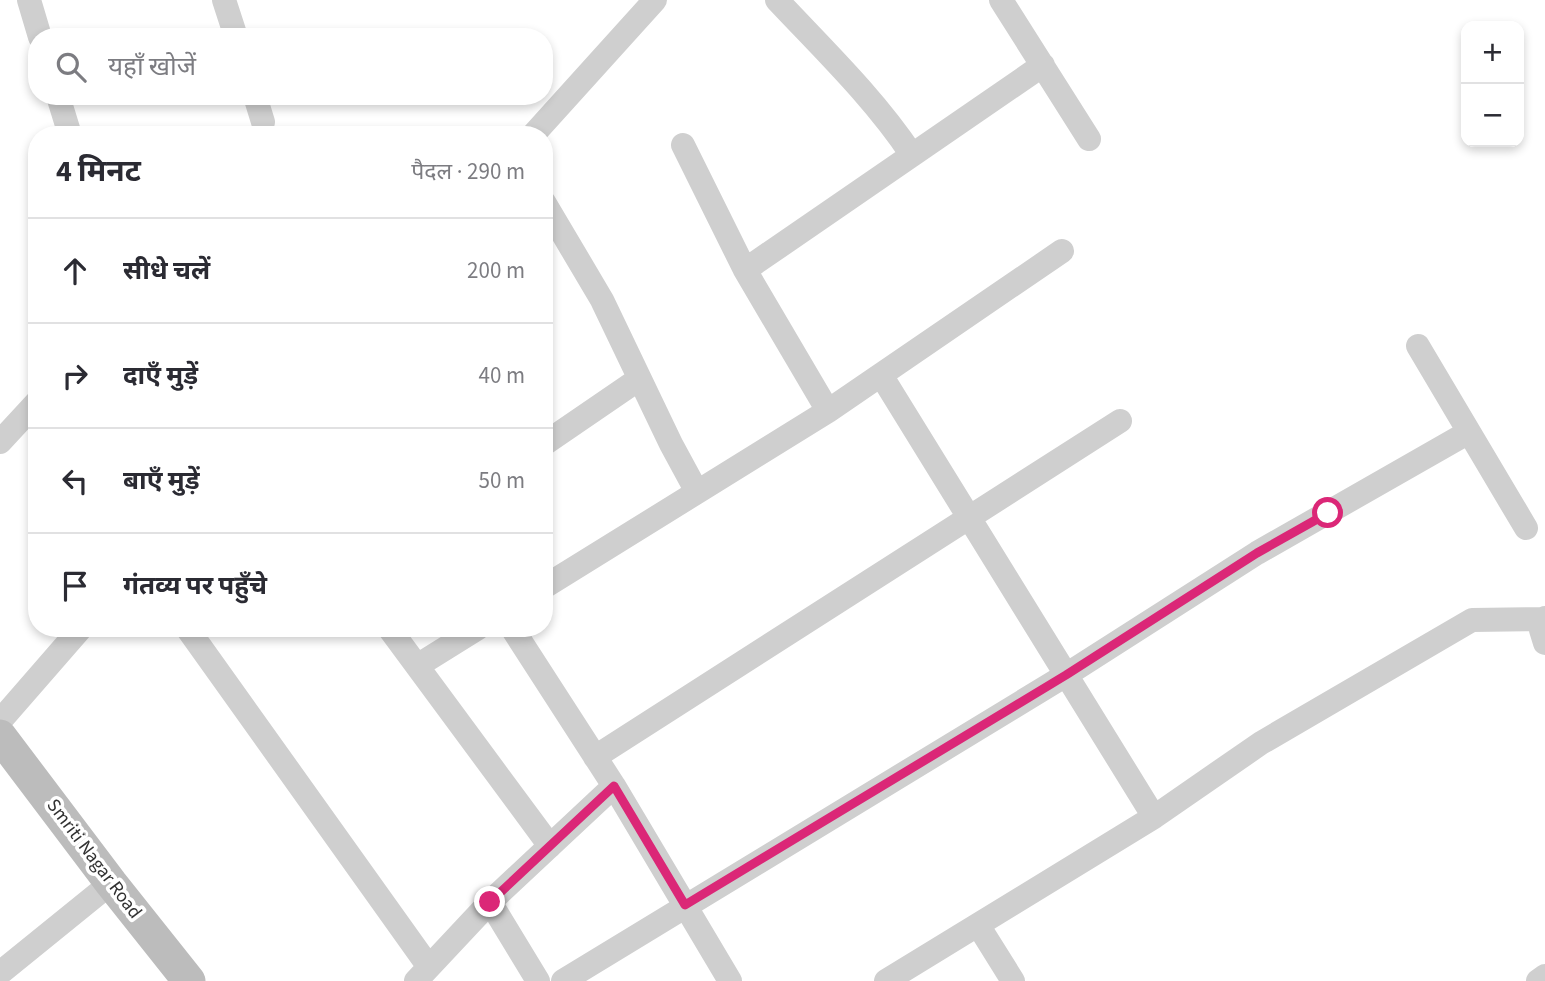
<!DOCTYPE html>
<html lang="hi">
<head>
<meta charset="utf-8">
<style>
  :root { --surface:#fff; --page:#f2f2f3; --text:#2b2b33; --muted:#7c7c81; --line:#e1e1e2 }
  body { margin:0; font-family:"Source Sans 3","Noto Sans Devanagari",sans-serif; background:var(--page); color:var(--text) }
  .controls { position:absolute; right:21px; top:21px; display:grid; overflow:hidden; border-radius:14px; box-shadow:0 4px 10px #0003 }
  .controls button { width:63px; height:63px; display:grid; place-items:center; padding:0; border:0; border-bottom:2px solid var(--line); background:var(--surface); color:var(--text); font:35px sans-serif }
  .stop { position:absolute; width:21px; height:21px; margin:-16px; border:5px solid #db2777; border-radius:50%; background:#fff }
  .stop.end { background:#db2777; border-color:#fff; box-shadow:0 2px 7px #0008 }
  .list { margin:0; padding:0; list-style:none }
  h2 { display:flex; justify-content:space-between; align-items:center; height:91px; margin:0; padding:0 28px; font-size:30px }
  h2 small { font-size:23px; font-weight:400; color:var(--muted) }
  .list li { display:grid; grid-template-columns:46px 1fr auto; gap:21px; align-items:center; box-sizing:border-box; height:105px; padding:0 28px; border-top:2px solid var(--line) }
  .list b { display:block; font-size:26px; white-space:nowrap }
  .list em { font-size:23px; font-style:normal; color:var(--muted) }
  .icon { flex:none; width:38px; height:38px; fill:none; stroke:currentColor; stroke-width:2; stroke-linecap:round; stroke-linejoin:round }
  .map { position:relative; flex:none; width:1545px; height:981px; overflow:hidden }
  .search { position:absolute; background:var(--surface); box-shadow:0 4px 10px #0003; left:28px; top:28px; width:525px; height:77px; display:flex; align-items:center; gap:18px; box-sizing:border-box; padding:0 24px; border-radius:28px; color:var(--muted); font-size:26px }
  .panel { position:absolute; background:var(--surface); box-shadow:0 4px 10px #0003; left:28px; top:126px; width:525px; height:511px; border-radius:28px }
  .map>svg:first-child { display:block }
</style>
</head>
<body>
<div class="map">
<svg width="1545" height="981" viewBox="0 0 1545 981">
  <rect width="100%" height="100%" fill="#fff"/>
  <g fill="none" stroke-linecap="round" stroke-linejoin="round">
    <path stroke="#cfcfcf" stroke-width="24" d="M29 0 40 37
      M224 0 236 37
      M777 0C824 50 874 98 912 155
      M1001 0 1089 139
      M58 96 70 135
      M255 96 263 122
      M533 135 655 0
      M683 145 745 270 828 411
      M544 202 602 300 671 444 697 492
      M745 270 1043 65
      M1418 346 1526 528
      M881 375 1154 817
      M0 442 37 402
      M544 444 639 379
      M544 587 828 411 1062 251
      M1545 618 1541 630 1545 643
      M187 628 429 967
      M389 628 550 846
      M512 628 614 786 730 981
      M417 666 478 628
      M0 721 81 628
      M595 757 1120 421
      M490 902 538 981
      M978 925 1013 981
      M0 973 111 883
      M416 981 490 902 614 786
      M563 981 1066 675 1257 553 1469 432
      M886 981 1154 817 1261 743 1472 620 1543 619
      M1538 981 1545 976"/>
    <path stroke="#bcbcbc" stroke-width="33" d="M0 736 111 883 189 981"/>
  </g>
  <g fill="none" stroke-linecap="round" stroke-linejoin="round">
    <path stroke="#db2777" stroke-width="9" d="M490 902 614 786 685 905 1066 675 1257 553 1328 513"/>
  </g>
  <g text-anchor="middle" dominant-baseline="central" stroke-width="7" stroke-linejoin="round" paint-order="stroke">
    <g font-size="19" fill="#323232" stroke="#fff">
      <text transform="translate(94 859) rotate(53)">Smriti Nagar Road</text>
    </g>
  </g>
</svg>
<div class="controls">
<button>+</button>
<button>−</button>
</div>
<div class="stop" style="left:1328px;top:513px"></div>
<div class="stop end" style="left:490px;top:902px"></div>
<div class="search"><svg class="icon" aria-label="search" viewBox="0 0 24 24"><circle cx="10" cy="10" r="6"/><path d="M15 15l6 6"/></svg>यहाँ खोजें</div>
<section class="panel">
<h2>4 मिनट<small>पैदल · 290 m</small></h2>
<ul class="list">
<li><svg class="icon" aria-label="ahead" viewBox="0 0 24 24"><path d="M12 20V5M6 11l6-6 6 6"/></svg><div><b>सीधे चलें</b></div><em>200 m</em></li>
<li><svg class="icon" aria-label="right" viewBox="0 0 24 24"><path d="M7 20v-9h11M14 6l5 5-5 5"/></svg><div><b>दाएँ मुड़ें</b></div><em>40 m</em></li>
<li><svg class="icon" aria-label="left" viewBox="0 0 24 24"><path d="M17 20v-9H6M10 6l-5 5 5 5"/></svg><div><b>बाएँ मुड़ें</b></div><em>50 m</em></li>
<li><svg class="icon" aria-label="arrive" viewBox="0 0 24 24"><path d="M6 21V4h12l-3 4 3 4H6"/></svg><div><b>गंतव्य पर पहुँचे</b></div></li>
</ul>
</section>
</div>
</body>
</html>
